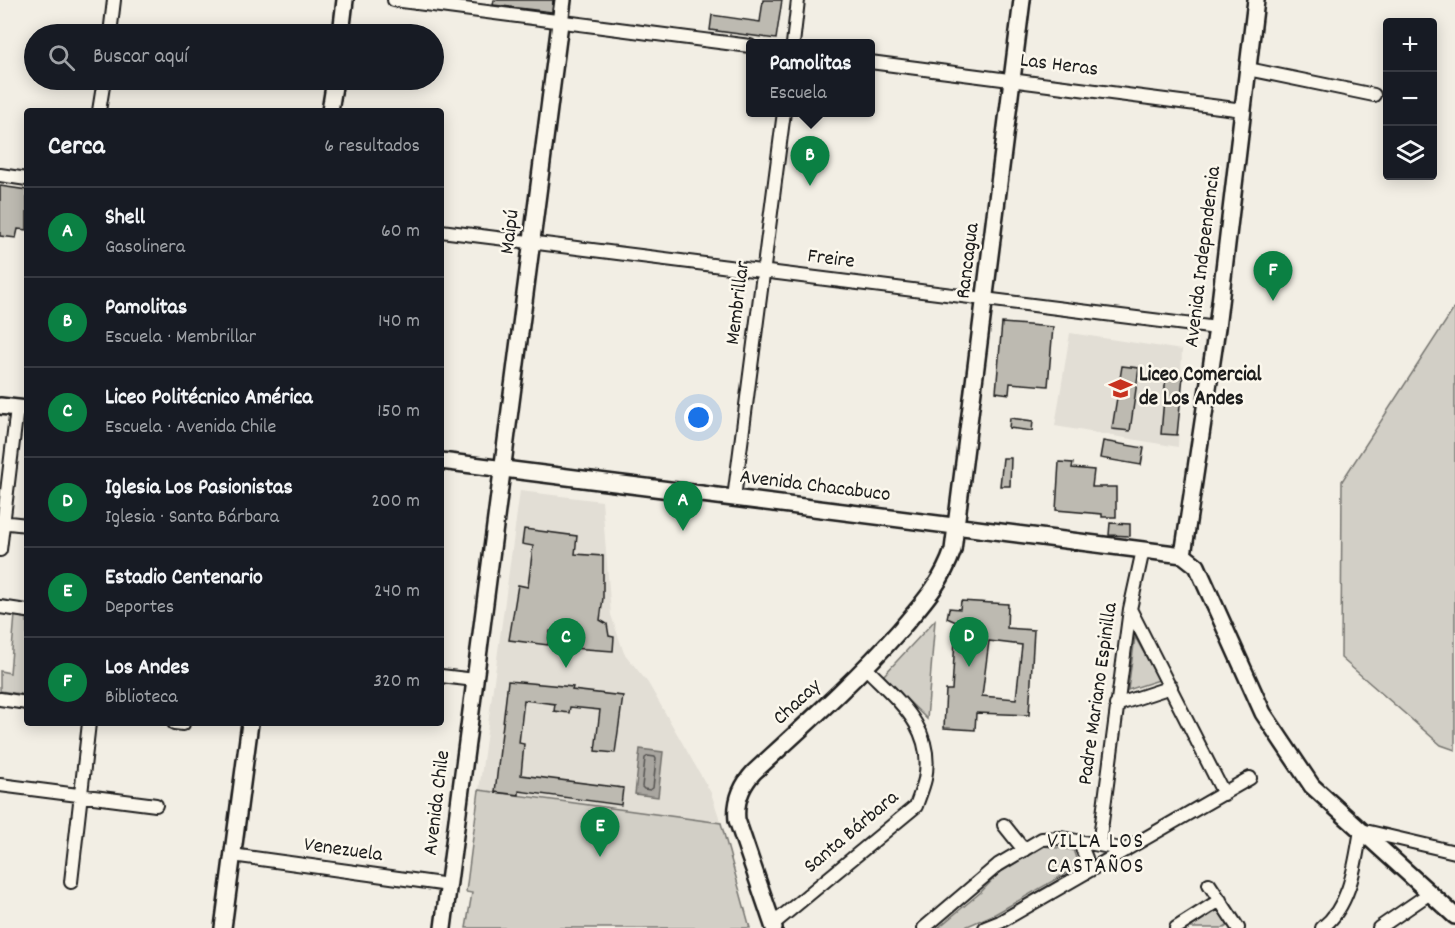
<!DOCTYPE html>
<html lang="es">
<head>
<meta charset="utf-8">
<style>
  :root { --surface:#171b24; --page:#242831; --text:#f1f3f6; --muted:#9ea1a6; --line:#363941; --accent:#0b8043 }
  body { margin:0; font-family:Dekko,sans-serif; background:var(--page); color:var(--text) }
  .controls { position:absolute; right:18px; top:18px; display:grid; overflow:hidden; border-radius:6px; box-shadow:0 3px 15px #0003 }
  .controls button { width:54px; height:54px; display:grid; place-items:center; padding:0; border:0; border-bottom:2px solid var(--line); background:var(--surface); color:var(--text); font:30px sans-serif }
  .you { position:absolute; left:699px; top:418px; width:21px; height:21px; margin:-15px; border:4px solid #fff; border-radius:50%; background:#1a73e8; box-shadow:0 0 0 9px #1a73e833 }
  .badge { display:grid; place-items:center; width:39px; height:39px; border-radius:50%; background:var(--accent); color:#fff; font-size:20px; font-weight:700 }
  .pin { position:absolute; translate:-50% -50px; filter:drop-shadow(0 2px 3px #0008) }
  .pin::after { content:''; position:absolute; top:32px; width:21px; height:18px; background:inherit; clip-path:polygon(0 0,100% 0,50% 100%) }
  .popup { position:absolute; left:746px; top:39px; width:129px; height:78px; box-sizing:border-box; display:grid; place-content:center; border-radius:6px; background:var(--surface); filter:drop-shadow(0 2px 4px #0005); font-size:20px; white-space:nowrap; color:var(--muted) }
  .popup b { font-size:22px; color:var(--text) }
  .popup::after { content:''; position:absolute; left:50%; top:100%; margin-left:-12px; border:12px solid transparent; border-top-color:var(--surface) }
  .list { margin:0; padding:0; list-style:none }
  h2 { display:flex; justify-content:space-between; align-items:center; height:78px; margin:0; padding:0 24px; font-size:26px }
  h2 small { font-size:20px; font-weight:400; color:var(--muted) }
  .list li { display:grid; grid-template-columns:39px 1fr auto; gap:18px; align-items:center; box-sizing:border-box; height:90px; padding:0 24px; border-top:2px solid var(--line) }
  .list b { display:block; font-size:22px; white-space:nowrap }
  .list p { margin:0; font-size:20px; white-space:nowrap; color:var(--muted) }
  .list em { font-size:20px; font-style:normal; color:var(--muted) }
  .icon { flex:none; width:33px; height:33px; fill:none; stroke:currentColor; stroke-width:2; stroke-linecap:round; stroke-linejoin:round }
  .map { position:relative; flex:none; width:1455px; height:928px; overflow:hidden }
  .search { position:absolute; background:var(--surface); box-shadow:0 3px 15px #0003; left:24px; top:24px; width:420px; height:66px; display:flex; align-items:center; gap:15px; box-sizing:border-box; padding:0 21px; border-radius:33px; color:var(--muted); font-size:22px }
  .panel { position:absolute; background:var(--surface); box-shadow:0 3px 15px #0003; left:24px; top:108px; width:420px; height:618px; border-radius:6px }
  .map>svg:first-child { display:block }
</style>
</head>
<body>
<div class="map">
<svg width="1455" height="928" viewBox="0 0 1455 928">
  <rect width="100%" height="100%" fill="#f2eee4"/>
  <filter id="ink" filterUnits="userSpaceOnUse"><feTurbulence type="fractalNoise" baseFrequency=".0167" numOctaves="2"/><feDisplacementMap in="SourceGraphic" scale="12" xChannelSelector="R" yChannelSelector="G"/><feConvolveMatrix kernelMatrix="1 2 1 2 8 2 1 2 1" color-interpolation-filters="sRGB"/></filter>
  <g filter="url(#ink)">
    <path fill="#e2ded5" d="M1070 333 1182 350 1178 447 1055 426Z
      M520 491 602 501 611 615 624 653 648 683 711 793 721 823 479 790Z"/>
    <path fill="#d2cfc6" stroke="#777671" stroke-width="1.5" d="M1455 307V750L1441 745 1341 658 1342 481Z
      M15 615 27 617V695L0 691V671L10 673Z
      M935 620 927 719 883 676Z
      M1135 637 1159 680 1128 690Z
      M479 790 721 823 750 928H466L472 893 466 892Z
      M1044 846 1073 850 1079 866 995 914 963 928H938L981 892 999 873Z
      M1215 906 1229 925 1224 928H1183Z"/>
    <path fill="#a9a6a0" stroke="#716f6b" stroke-width="1.5" d="M640 749 663 752 658 797 635 794Z"/>
    <g fill="none" stroke-linecap="round" stroke-linejoin="round">
      <path stroke="#545351" stroke-width="1.5" d="M648 756 655 757 656 759 653 788 650 790 644 789 642 787 645 758Z"/>
    </g>
    <path fill="#bdbab1" stroke="#1c1c1c" stroke-width="1.5" fill-rule="evenodd" d="M494 0H553L552 12 493 5Z
      M763 0H782L776 39 710 30 712 15 760 22Z
      M0 186 27 190V230L18 229 16 238 0 236Z
      M1002 323 1053 327 1048 386 1010 383 1009 394 996 392Z
      M1122 366 1139 368 1130 431 1112 429Z
      M1166 374 1183 376 1177 435 1161 434Z
      M1010 418 1033 421 1032 431 1009 428Z
      M1103 441 1144 448 1141 465 1100 458Z
      M1003 458H1011L1010 486H1000Z
      M1059 462 1073 463 1072 468 1094 470 1092 487H1116V517H1102V514L1056 510Z
      M1110 523 1130 524V536L1109 535Z
      M524 529 577 536 575 554 603 556V598L600 620 607 624 609 636 614 637 613 651 572 648 573 633 550 631 548 645 509 640 518 585 528 587 533 546 522 544Z
      M961 601 1008 604 1007 628 1034 630 1029 715 976 713 975 730 944 728 946 690H952L956 622 947 618 949 608 960 609ZM989 641 1022 645 1016 699 982 696Z
      M508 681 573 687 572 690 623 696 615 753 595 751 600 710 570 707 569 713 554 711 555 704 524 700 519 743 524 744 521 775 623 788 621 805 519 791V795L495 792Z"/>
    <g fill="none" stroke-linecap="round" stroke-linejoin="round">
      <defs>
        <path id="minor" d="M394 0 750 46
          M110 34 114 0
          M793 44 798 0
          M870 62 1243 110
          M1248 69 1374 95
          M99 111 104 80
          M0 175 27 179
          M441 231 1217 328
          M734 498 784 112
          M0 522 27 525
          M0 550 17 408
          M0 607 27 611
          M1130 609 1224 794
          M441 676 475 680
          M0 699 27 703
          M1116 705 1171 687
          M174 723 183 724
          M0 785 156 805
          M1004 825 1024 850
          M1079 841 1086 858 1085 873
          M1099 845 1130 609 1143 550
          M232 855 449 885
          M71 882 89 723
          M1209 884 1238 928
          M773 924 916 806C919 797 923 788 925 779 935 728 898 701 866 668
          M924 928 998 865 1042 839 1061 838 1126 850
          M985 928 1000 922 1250 778
          M1176 928 1220 900
          M1322 928C1351 905 1355 864 1361 830L1455 852
          M1379 928 1430 893"/>
        <path id="major" d="M341 34 345 0
          M330 111 335 80
          M0 406 27 409
          M441 461 1183 555
          M1183 555 1217 328 1256 0
          M1183 555 1197 566 1263 713 1312 786 1455 916
          M223 928 250 723
          M443 928 563 0
          M774 928 737 820C735 801 741 786 754 772 804 726 855 681 900 630 922 604 942 583 953 550L1022 0"/>
      </defs>
      <use href="#minor" stroke="#1c1c1c" stroke-width="16"/>
      <use href="#major" stroke="#1c1c1c" stroke-width="20"/>
      <use href="#minor" stroke="#fbf7ec" stroke-width="12"/>
      <use href="#major" stroke="#fbf7ec" stroke-width="15"/>
    </g>
  </g>
  <defs>
    <symbol id="school-bare" viewBox="-9 -9 18 18"><path d="M0-5L7-2L0 1L-7-2ZM-4 1L0 2.5L4 1V4Q0 6-4 4Z" fill="#c8321e" stroke="#fbf7ec" stroke-width="2.5" paint-order="stroke"/></symbol>
  </defs>
  <g fill-rule="evenodd">
    <use href="#school-bare" x="1104" y="372" width="33" height="33"/>
  </g>
  <g text-anchor="middle" dominant-baseline="central" stroke-width="5" stroke-linejoin="round" paint-order="stroke">
    <g font-size="21" fill="#1c1c1c" stroke="#fbf7ec">
      <text transform="translate(1059 66) rotate(7)">Las Heras</text>
      <text transform="translate(511 232) rotate(-83)">Maipú</text>
      <text transform="translate(1204 257) rotate(-83)">Avenida Independencia</text>
      <text transform="translate(831 260) rotate(7)">Freire</text>
      <text transform="translate(969 261) rotate(-83)">Rancagua</text>
      <text transform="translate(739 303) rotate(-83)">Membrillar</text>
      <text transform="translate(815 487) rotate(7)">Avenida Chacabuco</text>
      <text transform="translate(1099 694) rotate(-82)">Padre Mariano Espinilla</text>
      <text transform="translate(798 703) rotate(-43)">Chacay</text>
      <text transform="translate(438 803) rotate(-83)">Avenida Chile</text>
      <text transform="translate(852 833) rotate(-40)">Santa Bárbara</text>
      <text transform="translate(343 851) rotate(8)">Venezuela</text>
    </g>
    <g font-size="21" font-weight="bold" fill="#1c1c1c" stroke="#fbf7ec" text-anchor="start">
      <text x="1139" y="376">Liceo Comercial<tspan x="1139" dy="24">de Los Andes</tspan></text>
    </g>
    <g font-size="22" letter-spacing="1.5" fill="#1c1c1c" stroke="#fbf7ec">
      <text x="1096" y="842">VILLA LOS<tspan x="1096" dy="25">CASTAÑOS</tspan></text>
    </g>
  </g>
</svg>
<div class="controls">
<button>+</button>
<button>−</button>
<button><svg class="icon" aria-label="layers" viewBox="0 0 24 24"><path d="M12 4l9 5-9 5-9-5zM3 14l9 5 9-5"/></svg></button>
</div>
<div class="you"></div>
<div class="pin badge" style="left:683px;top:531px">A</div>
<div class="pin badge" style="left:810px;top:186px">B</div>
<div class="popup"><b>Pamolitas</b>Escuela</div>
<div class="pin badge" style="left:566px;top:668px">C</div>
<div class="pin badge" style="left:969px;top:667px">D</div>
<div class="pin badge" style="left:600px;top:857px">E</div>
<div class="pin badge" style="left:1273px;top:301px">F</div>
<div class="search"><svg class="icon" aria-label="search" viewBox="0 0 24 24"><circle cx="10" cy="10" r="6"/><path d="M15 15l6 6"/></svg>Buscar aquí</div>
<section class="panel">
<h2>Cerca<small>6 resultados</small></h2>
<ul class="list">
<li><span class="badge">A</span><div><b>Shell</b><p>Gasolinera</p></div><em>60 m</em></li>
<li><span class="badge">B</span><div><b>Pamolitas</b><p>Escuela · Membrillar</p></div><em>140 m</em></li>
<li><span class="badge">C</span><div><b>Liceo Politécnico América</b><p>Escuela · Avenida Chile</p></div><em>150 m</em></li>
<li><span class="badge">D</span><div><b>Iglesia Los Pasionistas</b><p>Iglesia · Santa Bárbara</p></div><em>200 m</em></li>
<li><span class="badge">E</span><div><b>Estadio Centenario</b><p>Deportes</p></div><em>240 m</em></li>
<li><span class="badge">F</span><div><b>Los Andes</b><p>Biblioteca</p></div><em>320 m</em></li>
</ul>
</section>
</div>
</body>
</html>
